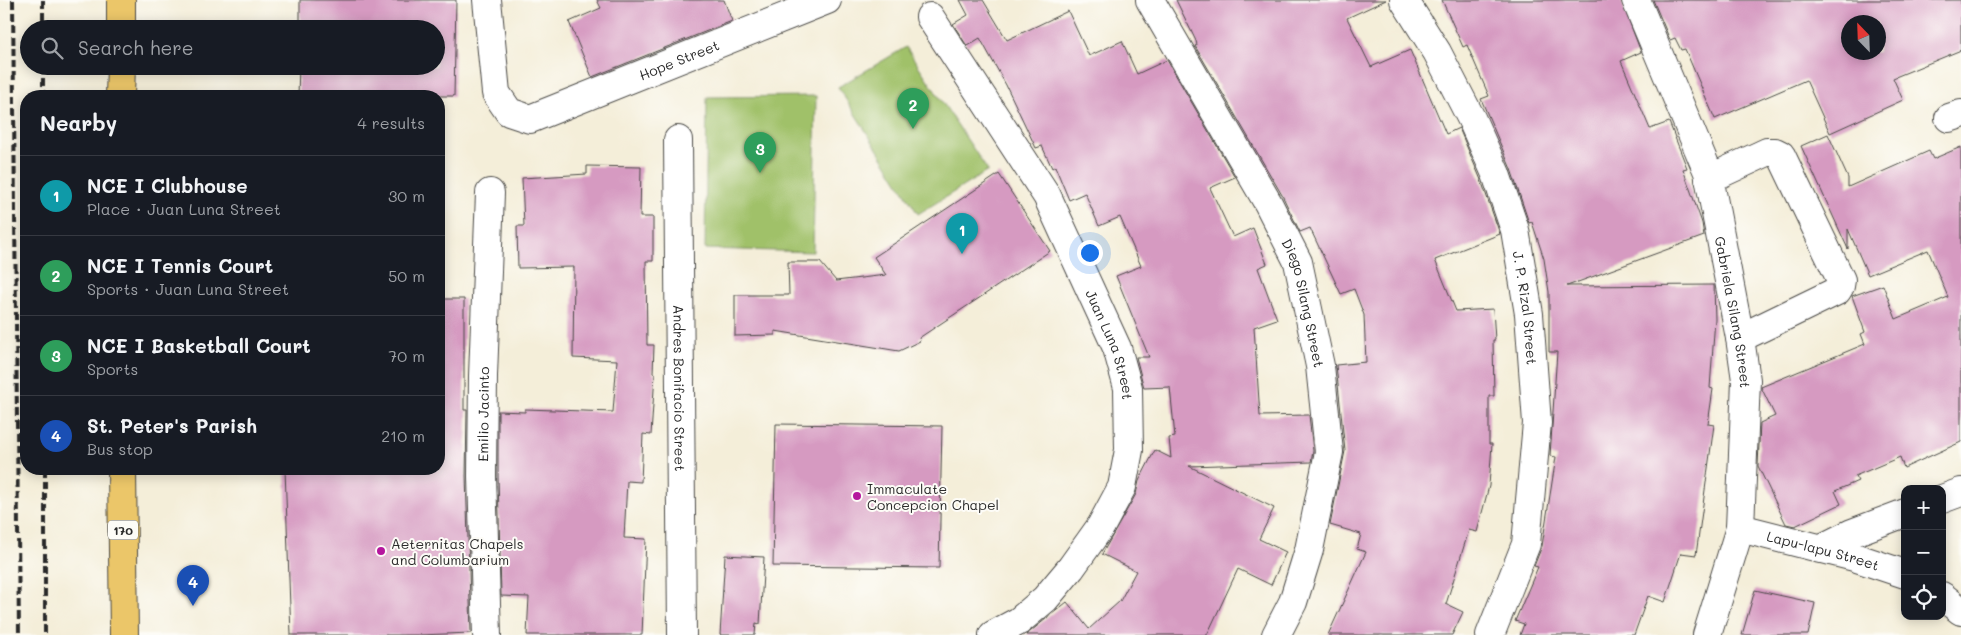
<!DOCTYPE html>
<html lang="en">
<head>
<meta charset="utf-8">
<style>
  :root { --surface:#171b24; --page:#20242c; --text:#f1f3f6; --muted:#9ea1a6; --line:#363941; --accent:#1a73e8 }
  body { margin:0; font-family:Mali,sans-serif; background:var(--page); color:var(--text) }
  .controls { position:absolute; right:15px; bottom:15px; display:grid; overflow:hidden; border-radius:10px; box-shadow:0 2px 12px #0003 }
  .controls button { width:45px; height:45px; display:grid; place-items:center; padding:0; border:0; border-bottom:1px solid var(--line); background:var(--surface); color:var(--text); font:25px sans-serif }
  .compass { position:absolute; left:1841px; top:15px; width:45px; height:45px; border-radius:50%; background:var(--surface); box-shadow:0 2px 12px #0003; rotate:337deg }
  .you { position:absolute; left:1089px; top:252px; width:18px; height:18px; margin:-12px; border:4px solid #fff; border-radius:50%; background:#1a73e8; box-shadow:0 0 0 8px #1a73e833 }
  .badge { display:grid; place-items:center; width:32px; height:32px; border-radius:50%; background:var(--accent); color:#fff; font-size:16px; font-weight:700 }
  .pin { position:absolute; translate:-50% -41px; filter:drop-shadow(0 1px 2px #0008) }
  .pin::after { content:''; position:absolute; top:26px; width:18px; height:15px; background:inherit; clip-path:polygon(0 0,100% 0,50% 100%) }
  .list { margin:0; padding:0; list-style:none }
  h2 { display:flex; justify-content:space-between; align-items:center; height:65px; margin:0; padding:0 20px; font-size:21px }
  h2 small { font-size:16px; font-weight:400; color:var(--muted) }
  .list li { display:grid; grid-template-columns:32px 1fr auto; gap:15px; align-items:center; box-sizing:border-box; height:80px; padding:0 20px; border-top:1px solid var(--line) }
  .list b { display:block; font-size:19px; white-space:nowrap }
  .list p { margin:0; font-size:16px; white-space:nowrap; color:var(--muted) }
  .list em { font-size:16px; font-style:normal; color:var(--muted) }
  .icon { flex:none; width:28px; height:28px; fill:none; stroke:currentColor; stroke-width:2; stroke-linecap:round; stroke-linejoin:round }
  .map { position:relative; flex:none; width:1961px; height:635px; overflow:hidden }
  .search { position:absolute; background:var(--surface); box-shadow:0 2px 12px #0003; left:20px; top:20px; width:425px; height:55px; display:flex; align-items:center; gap:12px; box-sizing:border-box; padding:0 18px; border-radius:28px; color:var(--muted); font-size:19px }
  .panel { position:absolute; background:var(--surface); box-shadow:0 2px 12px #0003; left:20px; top:90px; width:425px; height:385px; border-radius:20px }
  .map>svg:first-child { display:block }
</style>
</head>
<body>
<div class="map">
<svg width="1961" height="635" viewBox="0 0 1961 635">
  <rect width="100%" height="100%" fill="#fdfcf7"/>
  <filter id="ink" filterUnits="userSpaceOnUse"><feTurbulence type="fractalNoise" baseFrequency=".02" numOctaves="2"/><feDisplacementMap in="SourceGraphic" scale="10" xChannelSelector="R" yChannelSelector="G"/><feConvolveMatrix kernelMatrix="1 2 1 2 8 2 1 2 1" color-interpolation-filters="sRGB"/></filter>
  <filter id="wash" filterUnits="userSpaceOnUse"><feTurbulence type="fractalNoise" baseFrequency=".0096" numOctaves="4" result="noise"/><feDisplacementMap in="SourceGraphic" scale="20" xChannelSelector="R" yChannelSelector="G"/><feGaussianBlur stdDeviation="1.12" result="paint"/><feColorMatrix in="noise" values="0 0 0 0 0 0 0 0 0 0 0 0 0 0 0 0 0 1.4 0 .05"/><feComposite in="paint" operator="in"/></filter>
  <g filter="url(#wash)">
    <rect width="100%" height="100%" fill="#f4eed9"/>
    <path fill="#a0c169" stroke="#66764a" d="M906 47 988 171 918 214 838 87Z
      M816 96 813 252 705 249 707 97Z"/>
    <g id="blocks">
      <path fill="#d69ac1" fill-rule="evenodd" d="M300 0H456L454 96H298L299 66H436V29H300Z
        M597 0H724L732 21 592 77 569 22 601 8Z
        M960 0H983L1007 40 1068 11 1089 56 1122 41 1137 74 1167 60 1235 177 1210 188 1233 237 1253 228 1267 264 1258 268 1277 319 1254 327 1260 416 1309 415 1313 451 1311 462 1189 466 1274 508 1259 539 1286 552 1271 585 1238 569 1207 635H1026L1067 602 1089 629 1120 601 1136 571 1102 554 1136 494 1139 481 1155 450 1171 458 1169 438 1175 437 1170 387 1144 388 1136 357H1149L1116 276 1141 266 1120 217 1099 226 1085 193 1069 200 1055 166 1052 168 1042 146 1036 148 1006 85 980 38 967 46 953 24 968 15Z
        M1176 0H1386L1347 18 1371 67 1410 50 1446 134 1459 128 1481 180 1500 234 1435 260 1456 311 1493 309 1495 340H1493L1494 396H1489V444H1492L1489 486 1477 532 1469 530 1446 604 1463 612 1452 635H1328L1366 552 1357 549 1361 534 1330 525 1345 451 1336 365 1366 362 1364 315 1354 289 1341 294 1310 228 1300 232 1282 195 1195 46 1197 45 1196 41Z
        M1442 0H1621L1641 52 1621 61 1650 129 1669 122 1687 168 1683 169 1702 223 1704 236 1567 286 1714 285 1715 319 1710 388 1713 389 1708 424 1714 425 1696 555 1681 553 1665 602 1648 596 1634 635H1520L1524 624 1515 621 1538 567 1534 566 1542 546 1556 457 1550 456 1557 352H1549V292L1544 259 1532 222 1529 223 1511 169 1481 99 1489 96 1467 45 1463 47Z
        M1653 0H1961V50L1893 78 1903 100 1830 133 1806 80 1715 119 1685 49 1681 50 1675 38 1670 40ZM1848 22H1878V52H1848Z
        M1828 134 1848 178V187L1929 151 1933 159 1961 147V442L1904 468 1900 457 1855 476 1858 481 1835 491 1841 504 1795 526 1786 524 1758 466 1760 423 1775 416 1761 387 1865 344 1861 334 1865 332 1852 296 1883 285 1896 319 1948 297 1928 250 1868 275 1848 229V249L1801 146Z
        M587 166 641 167 640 217H653V261H646L647 345H654L653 373 655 374 651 435 643 434 641 482 627 481 624 538 646 539 642 635H527L529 597 501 596 498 476V411L525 412V409L613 412 617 360 573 358 574 267 518 268 517 226H524L522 178 587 174Z
        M999 174 1050 251 919 338 920 341 899 351 775 331V335L735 336V295H789L788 262H820L836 281 886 275 874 257Z
        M439 299H464V410H467L466 476 471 633 419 635H291L285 469H439Z
        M776 424 942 426 939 568 773 566Z
        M725 555 764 557 760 624 756 623 755 635H720Z
        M1755 590 1815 603 1808 635H1742Z"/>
    </g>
  </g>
  <g filter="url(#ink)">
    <use href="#blocks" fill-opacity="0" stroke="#494845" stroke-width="1"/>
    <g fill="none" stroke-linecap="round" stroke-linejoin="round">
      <defs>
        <g id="minor">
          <path id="s1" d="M487 0 496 93 509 112 530 119 827 0"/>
          <path id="s2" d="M1150 0 1268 203 1298 262 1320 366 1329 452 1309 550 1293 602 1276 635"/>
          <path id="s3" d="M1404 0 1437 52 1472 120 1496 174 1515 230 1529 314 1537 423 1526 544 1490 635"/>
          <path id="s4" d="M1636 0 1708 172 1740 338 1746 380 1740 528 1707 635"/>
          <path id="s5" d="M930 17 1047 196 1117 348 1128 388 1129 450 1122 487 1101 526 1071 568 1045 599 1019 621 993 635"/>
          <path d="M1949 118 1961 114"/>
          <path id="s6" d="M678 140 682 635"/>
          <path d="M1709 179 1767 152H1775L1781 155 1841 280 1840 286 1837 291 1740 338"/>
          <path d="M1942 499 1961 492"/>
          <path id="s7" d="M1740 528 1854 557 1905 574"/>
          <path d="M1820 549 1852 533 1905 513"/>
          <path d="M1942 596 1961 611"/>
          <path id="s8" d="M487 635 482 476 483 376 490 193"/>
        </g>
        <path id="major" d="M121 29V0
          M120 96 121 66
          M122 469 124 635"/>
      </defs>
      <use href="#minor" stroke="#494845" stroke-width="30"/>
      <use href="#major" stroke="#494845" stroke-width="30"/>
      <use href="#minor" stroke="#fff" stroke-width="28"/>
      <use href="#major" stroke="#ebc669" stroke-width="28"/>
      <path stroke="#2b2b2b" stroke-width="4" stroke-dasharray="8 4" stroke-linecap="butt" d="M13 0 19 635
        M43 0V29
        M43 66V96
        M45 469V635"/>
    </g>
  </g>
  <g fill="#b5179e" stroke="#fdfcf7" stroke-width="2">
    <circle cx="857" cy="496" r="5"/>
    <circle cx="381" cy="551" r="5"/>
  </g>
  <g text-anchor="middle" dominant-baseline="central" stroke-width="4" stroke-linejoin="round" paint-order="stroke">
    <rect fill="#fdfcf7" stroke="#6a6a68" stroke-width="1" x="108" y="520.5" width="30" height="19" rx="4"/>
    <g font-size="12" font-weight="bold" fill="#2b2b2b">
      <text x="123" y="530">170</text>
    </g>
    <g font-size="14" fill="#2b2b2b" stroke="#fdfcf7">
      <text stroke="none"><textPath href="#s1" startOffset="299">Hope Street</textPath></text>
      <text stroke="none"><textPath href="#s2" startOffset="342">Diego Silang Street</textPath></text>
      <text stroke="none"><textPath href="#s3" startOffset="335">J. P. Rizal Street</textPath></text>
      <text stroke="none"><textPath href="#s4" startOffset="329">Gabriela Silang Street</textPath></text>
      <text stroke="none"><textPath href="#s5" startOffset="376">Juan Luna Street</textPath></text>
      <text stroke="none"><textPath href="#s6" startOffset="248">Andres Bonifacio Street</textPath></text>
      <text stroke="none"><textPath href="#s8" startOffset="221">Emilio Jacinto</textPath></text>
      <text stroke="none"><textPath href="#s7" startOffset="86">Lapu-lapu Street</textPath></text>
    </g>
    <g font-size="14" fill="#2b2b2b" stroke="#fdfcf7" text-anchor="start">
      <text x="867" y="488">Immaculate<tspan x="867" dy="16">Concepcion Chapel</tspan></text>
      <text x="391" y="543">Aeternitas Chapels<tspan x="391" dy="16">and Columbarium</tspan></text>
    </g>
  </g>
</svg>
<div class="controls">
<button>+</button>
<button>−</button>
<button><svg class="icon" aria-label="locate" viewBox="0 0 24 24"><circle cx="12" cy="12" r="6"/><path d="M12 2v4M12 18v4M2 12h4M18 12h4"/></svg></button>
</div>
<svg class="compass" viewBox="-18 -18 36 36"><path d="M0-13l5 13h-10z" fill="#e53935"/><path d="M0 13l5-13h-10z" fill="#9ea1a6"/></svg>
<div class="you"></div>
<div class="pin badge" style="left:962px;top:254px;background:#0f9aa8">1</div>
<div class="pin badge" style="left:913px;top:129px;background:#2e9e5b">2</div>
<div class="pin badge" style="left:760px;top:173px;background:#2e9e5b">3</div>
<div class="pin badge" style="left:193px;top:606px;background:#1a4fb4">4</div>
<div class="search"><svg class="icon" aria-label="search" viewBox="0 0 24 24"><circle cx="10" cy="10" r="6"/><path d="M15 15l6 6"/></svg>Search here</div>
<section class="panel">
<h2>Nearby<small>4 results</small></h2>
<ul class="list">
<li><span class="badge" style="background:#0f9aa8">1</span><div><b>NCE I Clubhouse</b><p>Place · Juan Luna Street</p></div><em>30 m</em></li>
<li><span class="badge" style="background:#2e9e5b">2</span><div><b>NCE I Tennis Court</b><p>Sports · Juan Luna Street</p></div><em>50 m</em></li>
<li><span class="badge" style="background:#2e9e5b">3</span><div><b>NCE I Basketball Court</b><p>Sports</p></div><em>70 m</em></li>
<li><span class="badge" style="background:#1a4fb4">4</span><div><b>St. Peter's Parish</b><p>Bus stop</p></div><em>210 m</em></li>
</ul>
</section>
</div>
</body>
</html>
